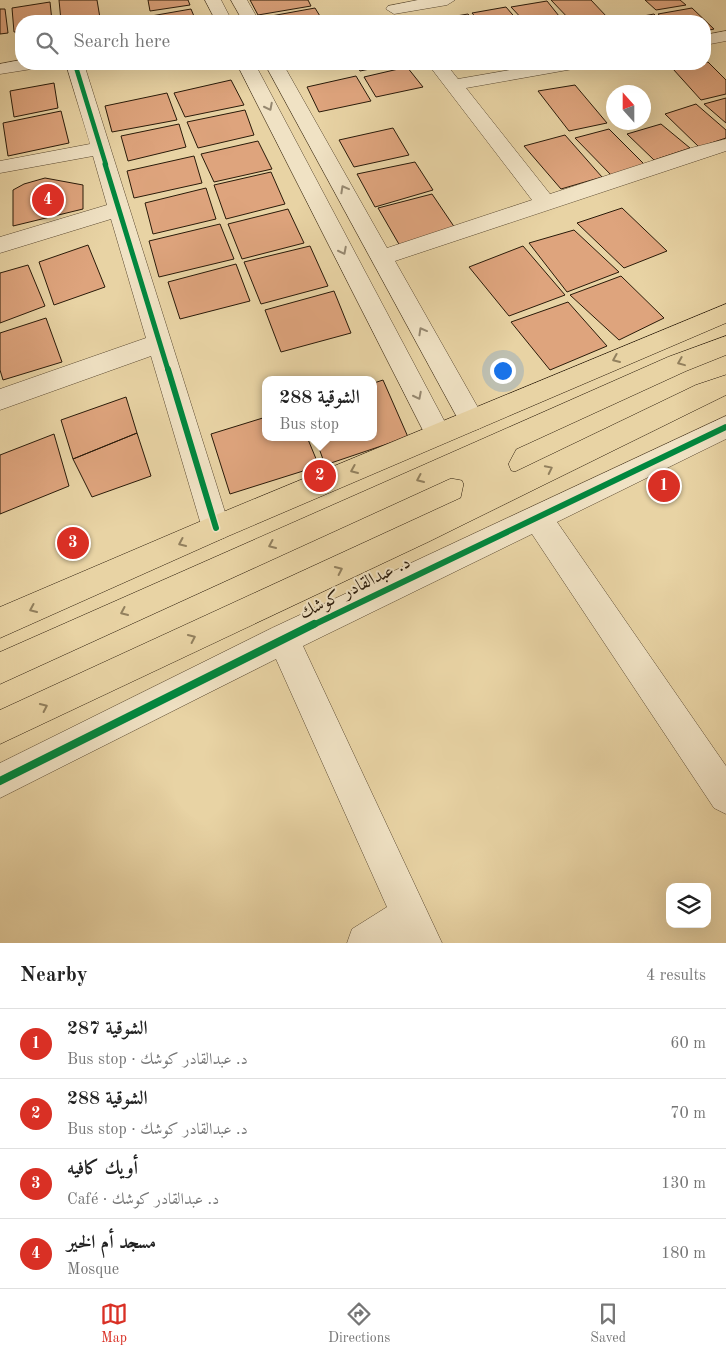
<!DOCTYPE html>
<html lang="en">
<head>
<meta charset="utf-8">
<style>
  :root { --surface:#fff; --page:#f6f6f6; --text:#222; --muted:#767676; --line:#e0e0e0; --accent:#d93025 }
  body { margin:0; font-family:"Old Standard TT",Amiri,serif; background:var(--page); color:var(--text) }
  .controls { position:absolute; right:15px; bottom:15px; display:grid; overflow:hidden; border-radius:10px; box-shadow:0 5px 20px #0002 }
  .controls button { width:45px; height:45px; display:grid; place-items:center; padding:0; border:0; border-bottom:1px solid var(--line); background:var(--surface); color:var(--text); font:25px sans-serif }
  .compass { position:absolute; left:606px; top:85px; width:45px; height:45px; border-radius:50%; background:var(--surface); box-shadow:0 5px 20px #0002; rotate:339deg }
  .you { position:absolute; left:502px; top:370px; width:18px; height:18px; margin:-12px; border:4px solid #fff; border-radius:50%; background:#1a73e8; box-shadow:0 0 0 8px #1a73e833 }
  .badge { display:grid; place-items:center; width:32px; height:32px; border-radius:50%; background:var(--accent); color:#fff; font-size:16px; font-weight:700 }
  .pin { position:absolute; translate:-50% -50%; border:2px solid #fff; box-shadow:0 1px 5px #0006 }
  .popup { position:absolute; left:262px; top:376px; width:115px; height:65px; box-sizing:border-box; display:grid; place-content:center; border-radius:10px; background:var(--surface); filter:drop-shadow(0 1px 4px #0005); font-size:16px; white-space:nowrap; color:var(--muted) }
  .popup b { font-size:19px; color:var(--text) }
  .popup::after { content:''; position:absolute; left:50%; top:100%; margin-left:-10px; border:10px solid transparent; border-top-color:var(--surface) }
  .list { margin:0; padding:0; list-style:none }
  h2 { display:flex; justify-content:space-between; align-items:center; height:65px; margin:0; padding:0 20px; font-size:21px }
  h2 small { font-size:16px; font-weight:400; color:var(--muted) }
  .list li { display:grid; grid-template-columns:32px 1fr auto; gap:15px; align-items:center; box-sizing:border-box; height:70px; padding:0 20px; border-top:1px solid var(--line) }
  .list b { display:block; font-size:19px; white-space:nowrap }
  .list p { margin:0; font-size:16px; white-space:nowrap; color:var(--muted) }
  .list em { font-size:16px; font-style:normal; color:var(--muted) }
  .icon { flex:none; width:28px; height:28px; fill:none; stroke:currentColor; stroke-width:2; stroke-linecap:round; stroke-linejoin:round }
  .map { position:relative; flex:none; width:726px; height:943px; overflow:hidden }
  .search { position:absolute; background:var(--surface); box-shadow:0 5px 20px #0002; left:15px; right:15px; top:15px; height:55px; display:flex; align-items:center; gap:12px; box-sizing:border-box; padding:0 18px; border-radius:20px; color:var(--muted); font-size:19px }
  .sheet { height:345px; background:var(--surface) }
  nav { display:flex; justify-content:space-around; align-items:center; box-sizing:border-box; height:70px; border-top:1px solid var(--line); background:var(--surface); font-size:14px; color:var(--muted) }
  nav a { display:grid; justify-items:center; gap:2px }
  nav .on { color:var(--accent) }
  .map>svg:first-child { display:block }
</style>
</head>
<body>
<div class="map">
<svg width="726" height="943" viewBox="0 0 726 943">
  <rect width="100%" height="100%" fill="#e8d3a4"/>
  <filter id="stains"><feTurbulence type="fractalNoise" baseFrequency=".004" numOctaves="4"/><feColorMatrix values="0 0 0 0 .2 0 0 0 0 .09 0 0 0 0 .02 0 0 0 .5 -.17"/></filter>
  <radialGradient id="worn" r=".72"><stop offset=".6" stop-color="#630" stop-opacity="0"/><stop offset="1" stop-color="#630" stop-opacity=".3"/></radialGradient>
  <path fill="#dea47d" stroke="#291a09" d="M59 0H97L100 18 61 21Z
    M148 0H188L190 5 150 11Z
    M250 0H308L311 6 258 15Z
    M551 0H591L607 17 585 21H571Z
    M645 0H680L686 5 656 10Z
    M547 1 563 21H524L511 7Z
    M50 2 52 21H21V32H14L12 8Z
    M506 7 518 21H479L472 13Z
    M315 8 323 21H263L260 18Z
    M692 8 714 29 705 31V21H666L658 14Z
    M0 9H5L8 33 0 34Z
    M191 9 196 21H153L151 16Z
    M468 14 474 21H427Z
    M654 14 661 21H617Z
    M145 16 147 21H109Z
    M708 62 726 80V94L701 100 673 69Z
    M356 64H394L360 71Z
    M407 67 423 87 376 97 364 77Z
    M356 76 371 101 319 112 307 87Z
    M231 80 244 105 185 117 174 93Z
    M54 83 58 108 14 117 10 91Z
    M575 85 607 123 569 131 538 91Z
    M167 93 177 120 112 132 105 106Z
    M726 98V123L704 104Z
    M696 104 726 130V138L699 147 665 114Z
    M245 110 254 135 198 148 187 122Z
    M61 111 69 143 8 156 3 123Z
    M179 124 186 147 128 161 121 136Z
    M661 124 690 148 654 160 627 134Z
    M393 128 409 155 354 167 339 140Z
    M609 129 645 165 612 176 575 138Z
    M565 135 602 177 561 189 524 146Z
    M258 141 272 169 214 182 201 154Z
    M194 156 202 183 134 198 127 171Z
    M415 162 433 190 375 207 357 174Z
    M271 172 285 204 226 219 214 185Z
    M45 178 83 185V209L13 226V190L24 184Z
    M206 188 216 219 153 234 145 203Z
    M432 194 455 228 400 246 378 208Z
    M622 208 667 251 624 268 577 223Z
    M288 209 304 243 242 259 228 224Z
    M220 224 234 259 159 277 149 241Z
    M574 230 619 272 567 292 529 243Z
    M88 245 105 287 54 305 39 262Z
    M310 246 328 286 261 304 244 262Z
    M523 246 565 295 509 316 469 267Z
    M236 264 250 301 180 319 168 282Z
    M28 265 45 306 0 323V273Z
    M621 276 664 318 619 340 570 295Z
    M334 291 351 333 281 352 265 310Z
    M568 302 607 346 550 370 511 322Z
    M46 318 62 362 3 380 0 370V333Z
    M383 380 408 437 325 465 315 437H374V383Z
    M126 397 137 433 73 459 61 420Z
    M266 417V437H307L319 466 230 494 211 434Z
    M137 433 151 476 92 497 73 459Z
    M54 434 69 486 0 514V455Z"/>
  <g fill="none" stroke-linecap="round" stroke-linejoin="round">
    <defs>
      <path id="minor" d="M205 0H221L232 21H216Z
        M231 0H247L259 21H243Z
        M418 0H455L447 5 394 14 386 9 388 6Z
        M726 31V41L705 45V35Z
        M21 60V64H41L38 68 0 74V64Z
        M66 64H84L230 528 226 537 216 541 206 537 202 528 151 356 0 410V389L146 338 111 219 0 253V237L107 205 93 156 0 173V161L90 144Z
        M237 64H255L447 426 451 434 447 442 438 445 429 442Z
        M265 64H283L387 248 532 200 428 64H446L458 79 544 64H582L579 68 573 69 466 88 550 194 691 148 726 139V151L395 261 485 420 481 428 472 431 463 428Z
        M726 416V439L557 522 726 766V814L714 808 532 534 303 646 442 943H347L352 929 387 907 276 659 0 798V763L272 628Z"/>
      <path id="major" d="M726 304V323L226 537 0 638V607L206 519Z
        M726 336V355L686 371 516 449 508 464 511 471 515 472 696 385 726 375V395L428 542 0 744V710L461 498 464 484 462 480 451 478 0 684V652L668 357Z"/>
    </defs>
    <use href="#minor" stroke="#594830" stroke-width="1"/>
    <use href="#major" stroke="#291a09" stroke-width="1"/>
    <use href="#minor" fill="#f0e2c4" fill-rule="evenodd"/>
    <use href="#major" fill="#e8d3a4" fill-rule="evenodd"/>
    <defs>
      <path id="cycleway-far3" d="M75 64 106 165"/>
      <path id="cycleway-far2" d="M105 164 168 370"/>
      <path id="cycleway-far1" d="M168 369 216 528
        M311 626 726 427"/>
      <path id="cycleway" d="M0 781 314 624"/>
    </defs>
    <use href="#cycleway-far3" stroke="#f0e2c4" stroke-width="6"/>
    <use href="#cycleway-far2" stroke="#f0e2c4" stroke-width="8"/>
    <use href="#cycleway-far1" stroke="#f0e2c4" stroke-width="9"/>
    <use href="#cycleway" stroke="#f0e2c4" stroke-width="11"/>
    <use href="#cycleway-far3" stroke="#00873e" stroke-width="4.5"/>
    <use href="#cycleway-far2" stroke="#00873e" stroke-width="5"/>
    <use href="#cycleway-far1" stroke="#00873e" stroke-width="6"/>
    <use href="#cycleway" stroke="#00873e" stroke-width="8"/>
  </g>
  <defs><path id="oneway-chevron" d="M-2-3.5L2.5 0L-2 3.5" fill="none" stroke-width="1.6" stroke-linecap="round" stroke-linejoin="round" transform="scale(1.25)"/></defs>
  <g stroke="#968870">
    <use href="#oneway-chevron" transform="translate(269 107) rotate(63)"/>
    <use href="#oneway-chevron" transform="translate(344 189) rotate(-119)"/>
    <use href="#oneway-chevron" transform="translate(343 251) rotate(63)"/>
    <use href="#oneway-chevron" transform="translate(422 331) rotate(-119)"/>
    <use href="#oneway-chevron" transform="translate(418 396) rotate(63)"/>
  </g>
  <g stroke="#92805e">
    <use href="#oneway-chevron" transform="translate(616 359) rotate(157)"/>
    <use href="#oneway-chevron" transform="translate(681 362) rotate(158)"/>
    <use href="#oneway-chevron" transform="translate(549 469) rotate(-26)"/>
    <use href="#oneway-chevron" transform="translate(354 470) rotate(157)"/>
    <use href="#oneway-chevron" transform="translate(420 479) rotate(156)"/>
    <use href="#oneway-chevron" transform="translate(182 543) rotate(156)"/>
    <use href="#oneway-chevron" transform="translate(272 545) rotate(156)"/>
    <use href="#oneway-chevron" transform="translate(339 570) rotate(-25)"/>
    <use href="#oneway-chevron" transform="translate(33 609) rotate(156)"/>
    <use href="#oneway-chevron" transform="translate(124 612) rotate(156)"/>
    <use href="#oneway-chevron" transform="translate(192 638) rotate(-25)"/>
    <use href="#oneway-chevron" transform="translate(44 707) rotate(-25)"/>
  </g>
  <g text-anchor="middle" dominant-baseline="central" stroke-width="4" stroke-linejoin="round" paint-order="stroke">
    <g font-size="18" fill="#291a09" stroke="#f0e2c4">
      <text transform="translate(355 588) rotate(-26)">د. عبدالقادر كوشك</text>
    </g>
  </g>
  <rect width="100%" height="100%" filter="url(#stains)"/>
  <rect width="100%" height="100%" fill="url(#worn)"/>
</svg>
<div class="controls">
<button><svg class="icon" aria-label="layers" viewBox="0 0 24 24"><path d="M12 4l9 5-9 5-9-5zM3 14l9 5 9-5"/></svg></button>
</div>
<svg class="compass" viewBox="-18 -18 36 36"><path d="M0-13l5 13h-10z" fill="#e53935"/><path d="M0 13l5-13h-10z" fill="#767676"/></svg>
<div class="you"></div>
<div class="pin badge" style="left:664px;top:486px">1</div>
<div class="pin badge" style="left:320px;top:476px">2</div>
<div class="popup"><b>الشوقية 288</b>Bus stop</div>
<div class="pin badge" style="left:73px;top:543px">3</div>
<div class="pin badge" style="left:48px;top:200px">4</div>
<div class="search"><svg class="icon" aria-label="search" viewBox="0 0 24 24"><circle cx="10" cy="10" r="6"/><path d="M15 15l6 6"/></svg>Search here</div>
</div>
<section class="sheet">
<h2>Nearby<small>4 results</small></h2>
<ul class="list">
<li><span class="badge">1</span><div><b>الشوقية 287</b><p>Bus stop · د. عبدالقادر كوشك</p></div><em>60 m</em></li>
<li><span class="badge">2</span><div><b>الشوقية 288</b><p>Bus stop · د. عبدالقادر كوشك</p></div><em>70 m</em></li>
<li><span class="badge">3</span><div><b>أويك كافيه</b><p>Café · د. عبدالقادر كوشك</p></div><em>130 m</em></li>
<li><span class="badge">4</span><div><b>مسجد أم الخير</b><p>Mosque</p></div><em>180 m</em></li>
</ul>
</section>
<nav>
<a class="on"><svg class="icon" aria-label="map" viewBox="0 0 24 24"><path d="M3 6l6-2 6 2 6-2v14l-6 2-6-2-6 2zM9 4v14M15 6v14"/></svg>Map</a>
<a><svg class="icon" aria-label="directions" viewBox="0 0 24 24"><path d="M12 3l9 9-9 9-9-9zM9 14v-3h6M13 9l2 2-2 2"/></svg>Directions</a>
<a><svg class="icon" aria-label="saved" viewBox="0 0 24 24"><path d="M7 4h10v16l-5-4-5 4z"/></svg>Saved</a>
</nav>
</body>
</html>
